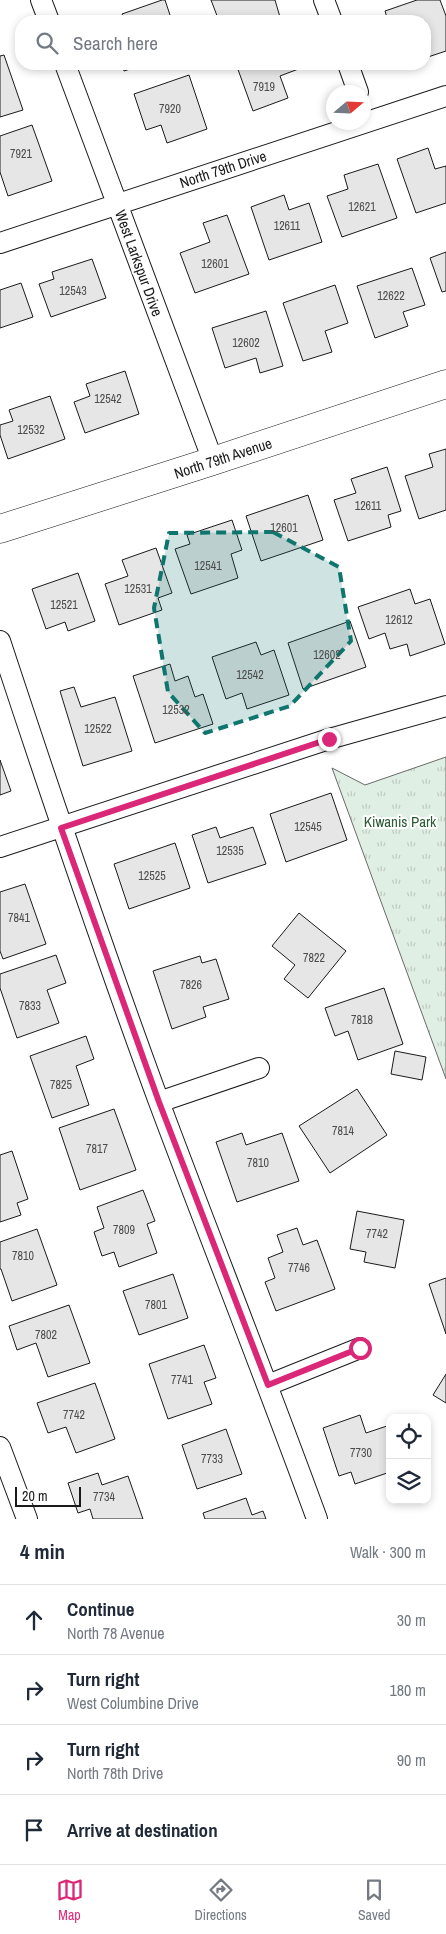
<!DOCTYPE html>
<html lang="en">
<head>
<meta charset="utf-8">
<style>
  :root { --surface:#fff; --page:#f6f6f7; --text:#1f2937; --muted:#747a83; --line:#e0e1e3; --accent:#db2777 }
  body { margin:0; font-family:"Archivo Narrow",sans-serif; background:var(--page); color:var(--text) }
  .controls { position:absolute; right:15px; bottom:15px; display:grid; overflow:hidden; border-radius:10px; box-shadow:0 2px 8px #0003 }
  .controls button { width:45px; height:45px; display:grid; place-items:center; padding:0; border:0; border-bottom:1px solid var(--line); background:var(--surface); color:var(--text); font:25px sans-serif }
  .compass { position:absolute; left:326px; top:85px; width:45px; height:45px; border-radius:50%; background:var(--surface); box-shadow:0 2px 8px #0003; rotate:71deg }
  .scale { position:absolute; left:15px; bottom:12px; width:66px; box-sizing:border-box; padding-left:5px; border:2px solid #1a1a1a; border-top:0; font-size:14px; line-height:18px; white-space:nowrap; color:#1a1a1a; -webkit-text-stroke:4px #fff; paint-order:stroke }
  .stop { position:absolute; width:15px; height:15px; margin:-11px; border:4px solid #db2777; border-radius:50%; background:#fff }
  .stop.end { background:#db2777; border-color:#fff; box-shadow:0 1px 5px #0008 }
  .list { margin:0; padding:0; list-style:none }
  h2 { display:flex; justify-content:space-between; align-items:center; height:65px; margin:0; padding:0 20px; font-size:21px }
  h2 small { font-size:16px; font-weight:400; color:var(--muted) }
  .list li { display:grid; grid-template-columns:32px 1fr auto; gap:15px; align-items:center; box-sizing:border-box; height:70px; padding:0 20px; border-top:1px solid var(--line) }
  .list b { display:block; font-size:19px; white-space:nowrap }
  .list p { margin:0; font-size:16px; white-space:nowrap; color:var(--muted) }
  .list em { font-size:16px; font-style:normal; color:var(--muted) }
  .icon { flex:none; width:28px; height:28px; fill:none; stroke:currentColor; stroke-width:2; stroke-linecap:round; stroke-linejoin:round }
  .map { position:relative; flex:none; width:446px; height:1519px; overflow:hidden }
  .search { position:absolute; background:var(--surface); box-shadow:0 2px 8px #0003; left:15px; right:15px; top:15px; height:55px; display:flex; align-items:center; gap:12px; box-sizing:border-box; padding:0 18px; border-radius:20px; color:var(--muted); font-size:19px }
  .sheet { height:345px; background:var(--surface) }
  nav { display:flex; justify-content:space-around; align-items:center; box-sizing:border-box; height:70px; border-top:1px solid var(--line); background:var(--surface); font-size:14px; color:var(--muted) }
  nav a { display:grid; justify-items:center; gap:2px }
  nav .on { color:var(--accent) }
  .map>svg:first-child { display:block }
</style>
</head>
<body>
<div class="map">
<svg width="446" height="1519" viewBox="0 0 446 1519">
  <defs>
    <pattern id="grass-tufts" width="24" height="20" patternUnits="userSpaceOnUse" patternTransform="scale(1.25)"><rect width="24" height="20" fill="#e0efe3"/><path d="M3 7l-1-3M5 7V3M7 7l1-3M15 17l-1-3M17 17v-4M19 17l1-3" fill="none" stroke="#c0ccc2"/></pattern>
  </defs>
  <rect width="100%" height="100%" fill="#fff"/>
  <path fill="url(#grass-tufts)" stroke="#6a6a6a" d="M446 757V1079L332 768 365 785Z"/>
  <path fill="#e6e6e6" stroke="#1a1a1a" d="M162 0H165L172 21H125L122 14Z
    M211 0H275L280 17 267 21H219Z
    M417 0H440L446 16V51L425 58V21H388L385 11Z
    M4 55 23 110 0 117V56Z
    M122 64H146L124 71Z
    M236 64H299L301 68 280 76 288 98 253 111Z
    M189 75 207 129 167 143 161 125 146 130 134 94Z
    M32 125 52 181 8 196 0 172V136Z
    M428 148 435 169 446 166V203L416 213 397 159Z
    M378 164 397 218 342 237 327 196 348 189 344 175Z
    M284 195 289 210 309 203 322 242 269 260 251 207Z
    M227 215 249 274 195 293 180 253 210 242 203 223Z
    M446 252V291L442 292 430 258Z
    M92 259 106 298 51 317 39 284 54 279 52 272Z
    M412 268 425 305 403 312 408 326 375 338 357 286Z
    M21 283 33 317 0 328V290Z
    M335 285 348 323 325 331 332 352 303 361 283 303Z
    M266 311 283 366 260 373 256 358 225 368 212 328Z
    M125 371 139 414 85 433 74 402 90 396 86 384Z
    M50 396 65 439 8 459 0 435V425L13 421 9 410Z
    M446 449V510L419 519 405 476 433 467 429 454Z
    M387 467 401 511 388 515 391 527 348 541 334 500 356 493 351 479Z
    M308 495 323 540 261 561 246 516Z
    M232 520 242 550 231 554 238 578 191 594 175 549 190 544 187 535Z
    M156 548 172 593 158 598 162 610 119 625 105 584 128 576 122 560Z
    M78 573 95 621 68 631 65 622 46 629 32 589Z
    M410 589 415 604 430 599 445 644 410 656 407 644 390 649 385 633 369 639 358 607Z
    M350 621 366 667 303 689 288 643Z
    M256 642 261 655 274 650 289 695 247 709 242 693 226 699 212 657Z
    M170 664 175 681 188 676 195 697 203 694 213 724 155 743 133 676Z
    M74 687 81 707 115 697 132 751 83 766 60 691Z
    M0 760 11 791 0 795Z
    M331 793 347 840 286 862 270 814Z
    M216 827 220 838 253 827 266 864 208 883 192 835Z
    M175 843 190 888 129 909 114 864Z
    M25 884 46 944 3 959 0 951V892Z
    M299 913 346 951 308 998 284 979 295 965 272 946Z
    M56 955 66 983 47 990 59 1023 17 1038 0 988V974Z
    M200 956 202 963 216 959 229 999 203 1007 206 1017 172 1029 153 971Z
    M384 988 403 1044 358 1060 348 1031 335 1036 325 1008Z
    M86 1036 94 1059 76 1066 89 1105 52 1118 30 1056Z
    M395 1051 426 1057 422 1080 391 1074Z
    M357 1089 387 1135 330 1173 299 1126Z
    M114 1109 136 1170 80 1190 59 1128Z
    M242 1133 246 1145 282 1133 299 1181 237 1202 216 1142Z
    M12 1151 28 1199 17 1203 21 1215 0 1222V1155Z
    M143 1190 155 1221 147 1224 157 1253 119 1267 114 1252 102 1256 94 1232 104 1228 97 1207Z
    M357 1211 404 1220 395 1268 364 1262 366 1252 350 1249Z
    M297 1228 303 1245 317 1240 335 1289 276 1311 265 1282 275 1278 268 1258 283 1252 277 1235Z
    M37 1229 57 1285 12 1301 1 1269H0V1242Z
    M173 1274 188 1318 139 1335 123 1291Z
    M446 1278V1334L429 1284Z
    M69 1305 90 1363 48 1377 36 1343 17 1350 9 1326Z
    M204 1345 216 1378 204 1382 212 1404 168 1419 149 1364Z
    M446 1374V1403L433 1395Z
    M95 1383 115 1439 76 1453 66 1427 48 1433 37 1403Z
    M360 1415 366 1433 387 1426 390 1434V1472L355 1484 351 1472 339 1476 323 1428Z
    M226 1429 242 1474 197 1489 182 1445Z
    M98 1473 102 1485 128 1476 143 1519H93L90 1509 78 1513 68 1483Z
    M246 1498 252 1515 263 1511 266 1519H205L203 1513Z"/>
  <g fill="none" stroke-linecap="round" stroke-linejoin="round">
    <defs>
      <path id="street" d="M41 0 49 21
        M324 0 332 21
        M65 64 213 461
        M348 64 358 92
        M0 243 446 96
        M0 641C51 796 103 950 159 1102 211 1241 266 1379 317 1519
        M0 847 329 739 446 706
        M159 1102 259 1068
        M268 1385 360 1348
        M0 1447 27 1519"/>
      <path id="secondary" d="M0 529 213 461 446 384"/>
    </defs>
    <use href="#street" stroke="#1a1a1a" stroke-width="22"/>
    <use href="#secondary" stroke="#1a1a1a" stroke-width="29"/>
    <use href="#street" stroke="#fff" stroke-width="20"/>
    <use href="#secondary" stroke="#fff" stroke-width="28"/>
  </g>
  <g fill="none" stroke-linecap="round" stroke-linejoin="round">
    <path stroke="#db2777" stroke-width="6" d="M329 739 61 828 159 1102 268 1385 360 1348"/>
  </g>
  <path fill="#0f766e" fill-opacity="0.2" stroke="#0f766e" stroke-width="4" stroke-dasharray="10 6" stroke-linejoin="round" d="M273 532 339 567 351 641 290 706 205 733 168 692 154 608 169 533Z"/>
  <g text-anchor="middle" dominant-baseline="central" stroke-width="4" stroke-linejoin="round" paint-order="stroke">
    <g font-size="12" fill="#4d4d4d">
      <text x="264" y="87">7919</text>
      <text x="170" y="109">7920</text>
      <text x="21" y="154">7921</text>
      <text x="362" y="207">12621</text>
      <text x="287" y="226">12611</text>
      <text x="215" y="264">12601</text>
      <text x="73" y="291">12543</text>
      <text x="391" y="296">12622</text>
      <text x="246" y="343">12602</text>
      <text x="108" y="399">12542</text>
      <text x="31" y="430">12532</text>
      <text x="368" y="506">12611</text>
      <text x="284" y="528">12601</text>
      <text x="208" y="566">12541</text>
      <text x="138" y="589">12531</text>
      <text x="64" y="605">12521</text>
      <text x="399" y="620">12612</text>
      <text x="327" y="655">12602</text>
      <text x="250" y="675">12542</text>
      <text x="176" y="710">12532</text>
      <text x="98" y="729">12522</text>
      <text x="308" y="827">12545</text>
      <text x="230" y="851">12535</text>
      <text x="152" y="876">12525</text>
      <text x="19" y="918">7841</text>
      <text x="314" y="958">7822</text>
      <text x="191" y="985">7826</text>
      <text x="30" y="1006">7833</text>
      <text x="362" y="1020">7818</text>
      <text x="61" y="1085">7825</text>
      <text x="343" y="1131">7814</text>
      <text x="97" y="1149">7817</text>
      <text x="258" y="1163">7810</text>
      <text x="124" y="1230">7809</text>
      <text x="377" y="1234">7742</text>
      <text x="23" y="1256">7810</text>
      <text x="299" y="1268">7746</text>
      <text x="156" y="1305">7801</text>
      <text x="46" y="1335">7802</text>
      <text x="182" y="1380">7741</text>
      <text x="74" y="1415">7742</text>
      <text x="361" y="1453">7730</text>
      <text x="212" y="1459">7733</text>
      <text x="104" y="1497">7734</text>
    </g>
    <g font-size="15" fill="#1a1a1a" stroke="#fff">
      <text transform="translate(223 169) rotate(-18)">North 79th Drive</text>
      <text transform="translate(139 263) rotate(70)">West Larkspur Drive</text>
      <text transform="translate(223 458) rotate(-18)">North 79th Avenue</text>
    </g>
    <g font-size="15" fill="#2b5a34" stroke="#fff">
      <text x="400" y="821">Kiwanis Park</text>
    </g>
  </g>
</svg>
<div class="controls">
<button><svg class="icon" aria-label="locate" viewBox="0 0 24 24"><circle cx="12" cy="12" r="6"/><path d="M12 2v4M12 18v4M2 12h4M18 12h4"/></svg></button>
<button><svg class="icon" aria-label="layers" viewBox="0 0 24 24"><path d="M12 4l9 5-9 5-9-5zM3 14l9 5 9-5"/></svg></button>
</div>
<svg class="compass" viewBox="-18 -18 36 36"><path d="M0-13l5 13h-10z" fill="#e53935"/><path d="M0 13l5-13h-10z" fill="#747a83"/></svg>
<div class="scale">20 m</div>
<div class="stop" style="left:360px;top:1348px"></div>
<div class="stop end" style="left:329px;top:739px"></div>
<div class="search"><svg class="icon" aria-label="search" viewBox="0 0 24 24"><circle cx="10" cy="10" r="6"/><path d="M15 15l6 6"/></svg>Search here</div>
</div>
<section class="sheet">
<h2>4 min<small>Walk · 300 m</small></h2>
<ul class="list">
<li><svg class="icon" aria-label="ahead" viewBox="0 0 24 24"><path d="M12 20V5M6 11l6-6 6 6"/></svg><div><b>Continue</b><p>North 78 Avenue</p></div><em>30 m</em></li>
<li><svg class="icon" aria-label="right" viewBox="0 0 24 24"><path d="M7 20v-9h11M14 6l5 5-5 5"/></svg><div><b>Turn right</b><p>West Columbine Drive</p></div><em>180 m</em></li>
<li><svg class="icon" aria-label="right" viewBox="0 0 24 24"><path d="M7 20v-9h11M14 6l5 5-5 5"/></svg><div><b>Turn right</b><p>North 78th Drive</p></div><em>90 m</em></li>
<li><svg class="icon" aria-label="arrive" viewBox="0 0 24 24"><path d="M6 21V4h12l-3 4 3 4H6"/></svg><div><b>Arrive at destination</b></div></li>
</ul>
</section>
<nav>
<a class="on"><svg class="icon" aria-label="map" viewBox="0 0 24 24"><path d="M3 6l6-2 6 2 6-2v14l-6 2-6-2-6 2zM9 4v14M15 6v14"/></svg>Map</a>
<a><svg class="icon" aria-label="directions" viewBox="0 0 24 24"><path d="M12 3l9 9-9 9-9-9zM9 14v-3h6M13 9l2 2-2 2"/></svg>Directions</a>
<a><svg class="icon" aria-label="saved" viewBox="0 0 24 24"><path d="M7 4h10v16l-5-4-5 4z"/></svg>Saved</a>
</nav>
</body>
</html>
